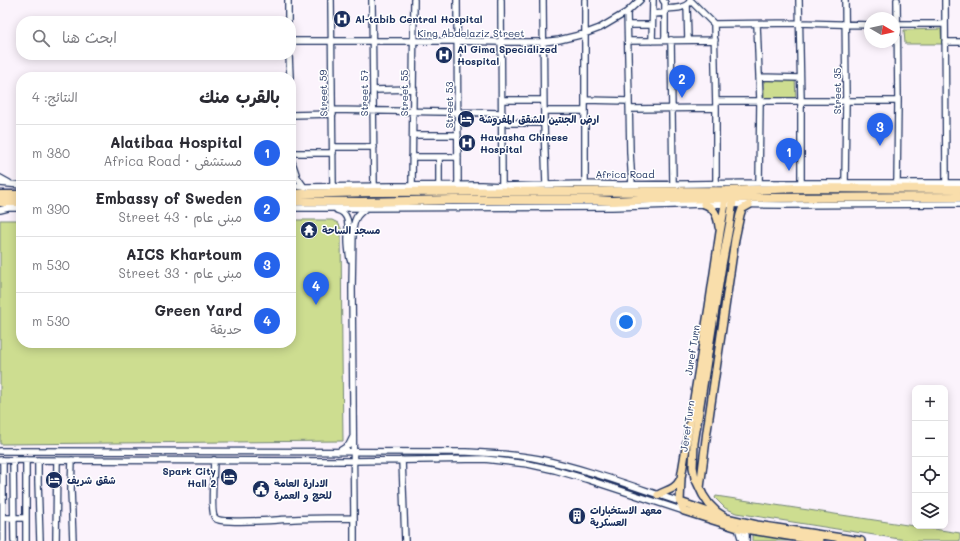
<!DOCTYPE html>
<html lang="ar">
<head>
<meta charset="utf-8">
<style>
  :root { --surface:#fff; --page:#f2f2f3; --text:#2b2b33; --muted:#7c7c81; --line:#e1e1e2; --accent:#2563eb }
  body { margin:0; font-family:Mali,"Playpen Sans Arabic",sans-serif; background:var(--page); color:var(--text); direction:rtl }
  .controls { position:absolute; right:12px; bottom:12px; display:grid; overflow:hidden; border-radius:8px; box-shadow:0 2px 10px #0003 }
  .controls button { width:36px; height:36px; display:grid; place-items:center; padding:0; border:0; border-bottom:1px solid var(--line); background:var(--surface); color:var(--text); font:20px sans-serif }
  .compass { position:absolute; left:864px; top:12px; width:36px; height:36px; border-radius:50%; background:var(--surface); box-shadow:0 2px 10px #0003; rotate:99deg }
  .you { position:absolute; left:626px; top:322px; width:14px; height:14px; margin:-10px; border:3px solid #fff; border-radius:50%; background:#1a73e8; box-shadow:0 0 0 6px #1a73e833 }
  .badge { display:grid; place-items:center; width:26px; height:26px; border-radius:50%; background:var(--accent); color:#fff; font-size:13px; font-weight:700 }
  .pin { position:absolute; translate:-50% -33px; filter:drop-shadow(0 1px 2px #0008) }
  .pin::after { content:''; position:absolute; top:21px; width:14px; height:12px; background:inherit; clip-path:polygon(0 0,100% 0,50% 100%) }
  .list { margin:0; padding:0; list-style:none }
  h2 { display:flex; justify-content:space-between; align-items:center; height:52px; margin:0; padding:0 16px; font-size:17px }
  h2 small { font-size:13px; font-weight:400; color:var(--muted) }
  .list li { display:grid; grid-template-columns:26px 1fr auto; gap:12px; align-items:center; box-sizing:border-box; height:56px; padding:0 16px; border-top:1px solid var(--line) }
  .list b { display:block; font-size:15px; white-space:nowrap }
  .list p { margin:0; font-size:13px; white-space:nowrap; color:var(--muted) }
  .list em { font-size:13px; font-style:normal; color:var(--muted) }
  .icon { flex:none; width:22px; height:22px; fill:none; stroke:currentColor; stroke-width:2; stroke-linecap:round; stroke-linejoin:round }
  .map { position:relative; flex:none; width:960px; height:541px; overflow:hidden; direction:ltr }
  .search { position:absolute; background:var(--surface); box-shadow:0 2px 10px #0003; left:16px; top:16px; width:280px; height:44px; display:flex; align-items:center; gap:10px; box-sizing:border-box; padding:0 14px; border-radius:16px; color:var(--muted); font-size:15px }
  .panel { position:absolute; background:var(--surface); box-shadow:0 2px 10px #0003; left:16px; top:72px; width:280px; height:276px; border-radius:16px; direction:rtl }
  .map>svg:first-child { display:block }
</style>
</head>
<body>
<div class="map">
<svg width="960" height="541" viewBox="0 0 960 541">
  <rect width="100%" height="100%" fill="#fbf3fc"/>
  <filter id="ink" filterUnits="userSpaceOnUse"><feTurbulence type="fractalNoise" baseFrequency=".025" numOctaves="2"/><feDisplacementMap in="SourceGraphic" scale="8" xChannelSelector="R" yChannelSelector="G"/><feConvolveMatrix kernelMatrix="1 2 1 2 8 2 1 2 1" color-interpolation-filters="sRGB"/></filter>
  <g filter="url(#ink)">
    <path fill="#cddd90" stroke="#748677" d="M941 29 942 44H905L904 30Z
      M764 78H795L796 99 764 98Z
      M0 220H21V343H291V220H332L338 223 341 228 342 354 343 441 0 444Z
      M716 496 960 533V541H912L736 513 725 508 715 498Z
      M752 529 794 541H752Z"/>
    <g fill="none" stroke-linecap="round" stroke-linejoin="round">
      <defs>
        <path id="minor" d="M288 0V21
          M331 0 333 187
          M372 0 374 186
          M457 0 458 185
          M501 0 502 186
          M543 0 544 123 546 185
          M585 0V184
          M663 0 665 3V40
          M690 0 714 24 799 23 870 25
          M799 0 801 101V183
          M945 0 946 183
          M687 5 688 40
          M665 9C674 8 683 9 689 3
          M627 12 629 101 630 152 632 185
          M653 14 665 13
          M714 24 716 108V184
          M757 24 760 100 759 183
          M896 24H945
          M628 25H652
          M671 40 673 184
          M291 41H457L501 42H543L559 40 584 34 600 28 627 12 640 0
          M628 41 715 40
          M652 41 653 0
          M945 42H960
          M289 55 290 77
          M759 77 800 78
          M373 90 414 89
          M502 100H543
          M585 100 629 101
          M716 101H898
          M630 109 716 108
          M332 110 502 113
          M544 111H585
          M291 115 333 114
          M502 123H544
          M291 127V161
          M413 135H458
          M333 147H374
          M291 153H333
          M412 157H458
          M291 159 297 177 304 187
          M0 178 9 183
          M0 183 21 185
          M845 183 846 101 845 0
          M897 183 898 101 897 0
          M291 185 304 187 481 185 502 186 585 184 620 185 759 183H960
          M412 186 414 0
          M439 186V157
          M291 208H349L612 207 704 204 782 205 960 204
          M0 210 8 208H21
          M337 210C351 213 348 229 348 240 348 246 349 253 350 259
          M0 451 466 452C490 453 515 454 539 459 587 469 634 487 680 502
          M338 452 349 445 353 437
          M0 460 353 461 484 459 528 464 555 470 586 479 684 511
          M3 460V541
          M13 460 14 541
          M38 460V481L40 541
          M72 460 71 490 73 541
          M214 460C214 469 210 513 215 518 218 521 225 521 230 521 251 522 272 520 294 519 314 518 334 518 354 518
          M402 460 405 541
          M3 518H26
          M738 528 742 541
          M744 529 746 535V541
          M26 541V460
          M56 541 57 460
          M354 541V518L352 289 353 229C355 217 357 215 366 208"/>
        <path id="major" d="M726 194 725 204 720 232 709 307 681 478 680 502 684 511 738 528 819 541
          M734 194 730 222 722 265 694 443 693 467 695 478 703 495 709 504 717 512 726 518 757 525 861 541
          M704 204C714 207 718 217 719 227
          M700 488 707 431 735 239 740 215 742 209 749 205
          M658 495C666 490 675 490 680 480
          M680 502 720 516"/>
        <path id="highway" d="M291 194 375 192 726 191 800 188 960 189
          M0 195H21
          M291 201 360 202 453 200H596L612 201 655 199 733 198 960 197
          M0 202H21"/>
      </defs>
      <use href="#minor" stroke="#1b2f5e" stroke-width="8"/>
      <use href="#major" stroke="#1b2f5e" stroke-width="10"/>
      <use href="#highway" stroke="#1b2f5e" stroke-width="11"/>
      <use href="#minor" stroke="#fff" stroke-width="5.5"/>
      <use href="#major" stroke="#f9deab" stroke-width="7"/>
      <use href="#highway" stroke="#f9deab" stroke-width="8"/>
    </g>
  </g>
  <defs>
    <symbol id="hospital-disc" viewBox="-11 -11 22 22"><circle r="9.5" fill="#1b2f5e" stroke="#fff"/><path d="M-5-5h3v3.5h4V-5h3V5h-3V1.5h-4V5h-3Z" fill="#fff"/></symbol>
    <symbol id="hotel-disc" viewBox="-11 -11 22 22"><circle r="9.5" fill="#1b2f5e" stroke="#fff"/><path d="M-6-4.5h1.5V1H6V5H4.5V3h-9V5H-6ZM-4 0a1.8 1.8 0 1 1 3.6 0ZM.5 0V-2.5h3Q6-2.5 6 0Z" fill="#fff"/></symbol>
    <symbol id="temple-disc" viewBox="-11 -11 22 22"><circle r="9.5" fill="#1b2f5e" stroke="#fff"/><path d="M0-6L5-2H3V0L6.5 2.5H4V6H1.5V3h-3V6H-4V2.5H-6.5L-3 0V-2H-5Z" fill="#fff"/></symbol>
    <symbol id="civic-disc" viewBox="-11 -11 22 22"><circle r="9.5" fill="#1b2f5e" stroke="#fff"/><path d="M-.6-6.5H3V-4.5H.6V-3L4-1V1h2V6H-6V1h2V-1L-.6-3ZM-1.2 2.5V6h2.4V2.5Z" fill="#fff"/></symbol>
    <symbol id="building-disc" viewBox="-11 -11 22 22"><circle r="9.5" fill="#1b2f5e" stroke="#fff"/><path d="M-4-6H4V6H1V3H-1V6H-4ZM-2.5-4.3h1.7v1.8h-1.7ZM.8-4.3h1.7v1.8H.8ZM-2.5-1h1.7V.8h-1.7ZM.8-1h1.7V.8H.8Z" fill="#fff"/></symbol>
  </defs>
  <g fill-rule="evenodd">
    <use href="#hospital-disc" x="332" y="9" width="20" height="20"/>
    <use href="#hospital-disc" x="434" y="45" width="20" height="20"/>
    <use href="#hotel-disc" x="456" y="109" width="20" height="20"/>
    <use href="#hospital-disc" x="457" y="133" width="20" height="20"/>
    <use href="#temple-disc" x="299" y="220" width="20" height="20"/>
    <use href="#hotel-disc" x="219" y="467" width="20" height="20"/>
    <use href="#hotel-disc" x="44" y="470" width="20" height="20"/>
    <use href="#civic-disc" x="251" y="479" width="20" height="20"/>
    <use href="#building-disc" x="567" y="506" width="20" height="20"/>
  </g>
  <g text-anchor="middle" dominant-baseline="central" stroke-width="3" stroke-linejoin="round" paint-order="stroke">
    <g font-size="10" font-weight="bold" fill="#1b2f5e" stroke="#fff" text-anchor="start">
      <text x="355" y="19">Al-tabib Central Hospital</text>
      <text x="457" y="49">Al Gima Specialized<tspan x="457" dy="12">Hospital</tspan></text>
      <text x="479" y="119">ارض الجنتين للشقق المفروشة</text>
      <text x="480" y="137">Hawasha Chinese<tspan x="480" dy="12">Hospital</tspan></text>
      <text x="322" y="230">مسجد الساحة</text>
      <text x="216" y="471" text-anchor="end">Spark City<tspan x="216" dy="12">Hall 2</tspan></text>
      <text x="67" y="480">شقق شريف</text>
      <text x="274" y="483">الادارة العامة<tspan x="274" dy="12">للحج و العمرة</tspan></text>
      <text x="590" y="510">معهد الاستخبارات<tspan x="590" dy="12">العسكرية</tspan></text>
    </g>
    <g font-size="10" fill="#1b2f5e" stroke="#fff">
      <text x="471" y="33">King Abdelaziz Street</text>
      <text transform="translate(837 91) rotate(-90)">Street 35</text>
      <text transform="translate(323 93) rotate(-91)">Street 59</text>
      <text transform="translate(364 93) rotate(-90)">Street 57</text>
      <text transform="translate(404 93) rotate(-90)">Street 55</text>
      <text transform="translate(449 105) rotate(-90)">Street 53</text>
      <text x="625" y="174">Africa Road</text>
      <text transform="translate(692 350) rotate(-81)">Juref Turn</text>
      <text transform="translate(687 426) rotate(-82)">Jeref Turn</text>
    </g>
  </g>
</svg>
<div class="controls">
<button>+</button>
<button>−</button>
<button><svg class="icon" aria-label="locate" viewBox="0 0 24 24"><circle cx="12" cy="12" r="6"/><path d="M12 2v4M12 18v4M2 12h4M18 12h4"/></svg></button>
<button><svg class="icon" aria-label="layers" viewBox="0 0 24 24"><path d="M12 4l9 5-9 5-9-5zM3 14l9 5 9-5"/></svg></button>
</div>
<svg class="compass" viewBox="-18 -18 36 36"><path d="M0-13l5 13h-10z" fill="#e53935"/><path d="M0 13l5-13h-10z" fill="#7c7c81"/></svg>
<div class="you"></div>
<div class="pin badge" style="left:789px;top:171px">1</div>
<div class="pin badge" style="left:682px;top:98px">2</div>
<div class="pin badge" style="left:880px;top:146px">3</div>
<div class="pin badge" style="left:316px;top:305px">4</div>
<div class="search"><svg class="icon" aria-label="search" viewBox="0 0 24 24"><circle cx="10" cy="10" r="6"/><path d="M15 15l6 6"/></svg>ابحث هنا</div>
<section class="panel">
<h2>بالقرب منك<small>النتائج: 4</small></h2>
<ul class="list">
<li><span class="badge">1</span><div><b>Alatibaa Hospital</b><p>مستشفى · Africa Road</p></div><em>380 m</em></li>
<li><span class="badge">2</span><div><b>Embassy of Sweden</b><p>مبنى عام · Street 43</p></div><em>390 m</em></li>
<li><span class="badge">3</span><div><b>AICS Khartoum</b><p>مبنى عام · Street 33</p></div><em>530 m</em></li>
<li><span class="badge">4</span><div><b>Green Yard</b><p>حديقة</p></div><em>530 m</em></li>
</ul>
</section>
</div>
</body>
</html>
